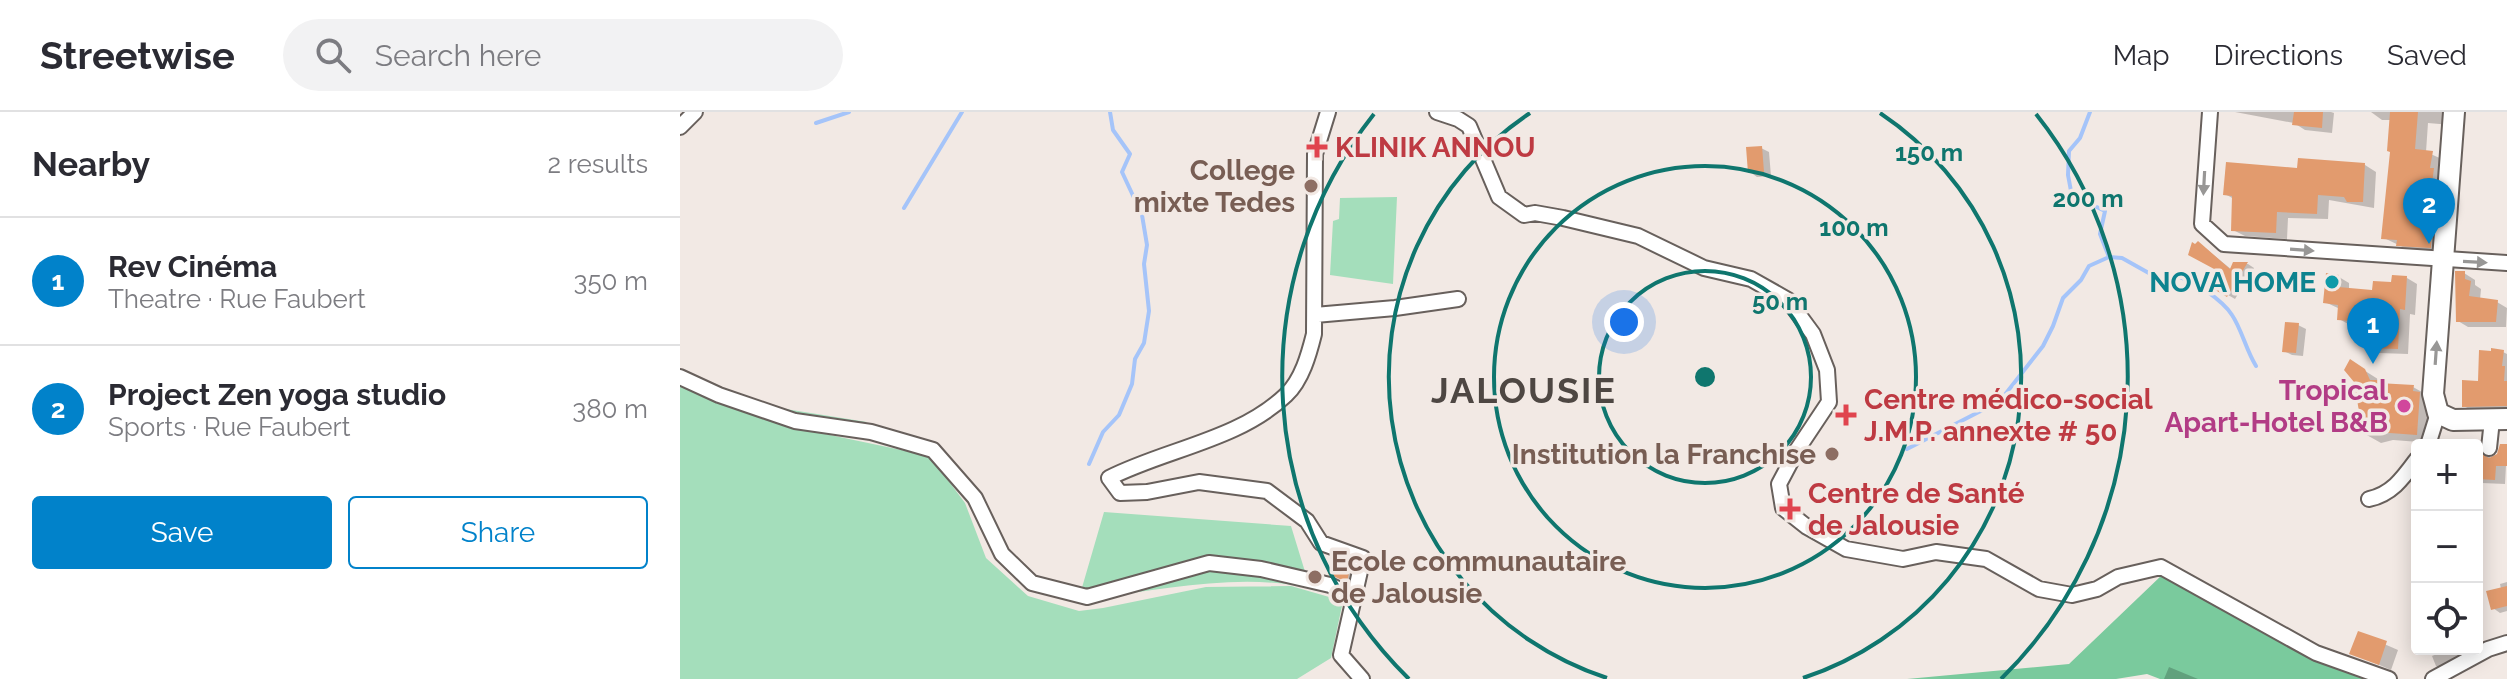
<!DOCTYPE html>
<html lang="en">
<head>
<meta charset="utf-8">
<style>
  :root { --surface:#fff; --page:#f2f2f3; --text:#2b2b33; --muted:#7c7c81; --line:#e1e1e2; --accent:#0182ca }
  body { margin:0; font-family:Raleway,sans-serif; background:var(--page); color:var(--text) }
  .controls { position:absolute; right:24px; bottom:24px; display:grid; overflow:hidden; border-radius:8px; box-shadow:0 4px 20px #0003 }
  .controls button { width:72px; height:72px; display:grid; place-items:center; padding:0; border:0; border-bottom:2px solid var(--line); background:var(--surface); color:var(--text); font:40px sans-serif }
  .you { position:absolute; left:944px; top:210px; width:28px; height:28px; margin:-20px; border:6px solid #fff; border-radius:50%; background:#1a73e8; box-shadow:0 0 0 12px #1a73e833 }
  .badge { display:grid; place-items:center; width:52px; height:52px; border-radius:50%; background:var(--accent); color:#fff; font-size:26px; font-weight:700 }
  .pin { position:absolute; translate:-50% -66px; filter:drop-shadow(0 2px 4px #0008) }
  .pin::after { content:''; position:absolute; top:42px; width:28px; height:24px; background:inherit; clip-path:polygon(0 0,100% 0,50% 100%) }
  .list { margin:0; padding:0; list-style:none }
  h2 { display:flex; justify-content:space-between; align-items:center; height:104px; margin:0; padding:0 32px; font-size:34px }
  h2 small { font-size:26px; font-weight:400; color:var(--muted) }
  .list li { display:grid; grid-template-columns:52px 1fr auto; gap:24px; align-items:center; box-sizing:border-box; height:128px; padding:0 32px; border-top:2px solid var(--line) }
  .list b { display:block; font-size:30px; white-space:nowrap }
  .list p { margin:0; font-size:26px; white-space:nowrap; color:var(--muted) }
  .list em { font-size:26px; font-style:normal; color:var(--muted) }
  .actions { display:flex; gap:16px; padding:24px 32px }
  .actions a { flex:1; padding:18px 0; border:2px solid var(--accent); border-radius:8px; text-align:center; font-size:28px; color:var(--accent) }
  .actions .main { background:var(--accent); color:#fff }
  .icon { flex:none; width:44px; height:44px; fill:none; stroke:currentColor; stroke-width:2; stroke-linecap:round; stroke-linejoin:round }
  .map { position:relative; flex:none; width:1827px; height:567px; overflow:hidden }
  header { display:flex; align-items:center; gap:48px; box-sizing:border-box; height:112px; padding:0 40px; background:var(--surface); border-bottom:2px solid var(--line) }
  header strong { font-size:38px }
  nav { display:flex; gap:44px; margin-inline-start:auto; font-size:28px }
  .search { width:560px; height:72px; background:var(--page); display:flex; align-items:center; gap:20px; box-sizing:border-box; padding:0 28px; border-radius:44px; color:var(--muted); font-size:30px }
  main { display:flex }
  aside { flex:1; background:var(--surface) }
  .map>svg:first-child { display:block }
</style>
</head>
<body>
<header>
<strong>Streetwise</strong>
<div class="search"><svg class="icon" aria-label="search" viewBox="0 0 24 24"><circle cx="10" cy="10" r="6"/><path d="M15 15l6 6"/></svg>Search here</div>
<nav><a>Map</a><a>Directions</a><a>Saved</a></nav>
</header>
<main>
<aside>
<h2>Nearby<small>2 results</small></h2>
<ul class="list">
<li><span class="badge">1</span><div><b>Rev Cinéma</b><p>Theatre · Rue Faubert</p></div><em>350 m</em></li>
<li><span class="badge">2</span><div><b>Project Zen yoga studio</b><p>Sports · Rue Faubert</p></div><em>380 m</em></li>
</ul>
<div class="actions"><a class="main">Save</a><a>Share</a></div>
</aside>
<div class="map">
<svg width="1827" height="567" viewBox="0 0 1827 567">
  <rect width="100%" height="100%" fill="#f2e9e4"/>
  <path fill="#a4debb" d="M717 85 713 172 650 163 653 109 659 107 660 86Z
    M0 268 37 286 187 310 131 319 250 344 285 391 306 446 348 484 399 499 423 496 526 475 611 474 663 489 651 546 617 567H0Z
    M424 400 611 414 630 476C560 461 486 477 416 486L401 479Z"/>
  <path fill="#7aca9d" d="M1482 463 1577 517 1673 562 1693 567H1480L1467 562 1436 567H1227L1389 552Z"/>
  <path fill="#0003" d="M1555 0H1651L1654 1 1652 21 1625 18 1614 11Z
    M1691 0H1772L1771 13 1748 11 1746 40 1762 47 1761 141 1729 138 1704 126 1712 40V8H1702Z
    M1081 36 1089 40 1091 64 1077 65 1070 60Z
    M1685 53 1696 60 1694 96 1649 88 1648 107 1608 106 1607 127 1565 124 1553 118 1554 87 1545 82 1619 58Z
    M1519 131 1552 158 1554 152H1568L1574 156 1555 187 1529 172 1538 157Z
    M1784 161 1795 168V173L1801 177 1800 188 1817 190 1827 196 1826 215H1788L1778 209Z
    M1659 165 1669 171V178L1694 180 1727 166 1737 172 1735 203 1730 202 1728 242 1699 241 1688 235 1689 214 1670 213 1659 207 1660 197 1645 190Z
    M1618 213 1626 217 1623 244 1612 243 1604 239Z
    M1823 240 1827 242V299L1794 300 1784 294Z
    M1671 250 1701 269 1703 273 1733 275 1749 284 1752 331 1713 328 1701 331 1685 322Z
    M1794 332H1799L1810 339V347L1818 344 1827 334 1825 372 1802 371 1797 368V333Z
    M670 454 678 459 675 473 658 466Z
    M1827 470V499L1820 501 1813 496 1821 477 1820 472Z
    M1679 521 1718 538 1711 558 1672 541Z
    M1769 537H1779L1785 546 1763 558 1756 554 1752 544Z
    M1489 555 1518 567H1484Z"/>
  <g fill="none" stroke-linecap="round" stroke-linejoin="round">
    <path stroke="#a5c4f9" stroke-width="4" d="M1410 0 1400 26 1389 39 1388 63 1391 79 1400 87 1425 99 1420 122 1429 145 1442 146 1483 169C1487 168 1491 166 1495 165 1511 165 1544 190 1552 203 1562 218 1566 238 1576 254
      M136 11 169 0
      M224 96 282 0
      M1227 337 1320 289 1363 234 1373 214 1383 186 1401 168 1409 154 1429 145
      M409 352 423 320 439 303 452 272 455 247 464 231 469 199 464 152 467 133 462 103 442 60 450 42 433 18 430 0"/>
  </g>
  <path fill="#e29b6e" d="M1614 0H1643L1642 16 1612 13Z
    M1710 0H1738L1735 37 1753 39 1750 56H1754L1749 95H1753L1751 136 1716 134 1717 128 1701 127 1710 40 1707 39Z
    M1082 34 1084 60 1068 61 1066 35Z
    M1618 46 1685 51 1683 90H1667L1664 85 1638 83 1637 102 1597 100 1596 121 1551 119 1552 84 1543 83 1546 50 1617 56Z
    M1518 129 1550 157 1553 150H1568L1547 185 1527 173 1536 158 1508 143 1512 130 1515 132Z
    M1775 159H1785V167L1791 169 1789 184 1818 188 1816 210H1776Z
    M1646 161 1659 163 1658 175 1692 178 1693 169 1711 170 1712 163 1727 164 1725 198 1720 197 1718 237 1686 236 1688 210 1657 208 1658 193 1643 191Z
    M1605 210 1619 211 1616 241 1602 240Z
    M1811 236 1824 238 1822 254H1825L1824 269H1827V294L1782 295V268L1798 269 1799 238 1811 239Z
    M1670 247 1685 257 1690 268H1699L1698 271 1734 273 1733 279 1740 280 1737 323 1696 320 1683 323 1674 270 1664 258Z
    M1797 330 1800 331V341L1809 346 1817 342 1820 332H1827V354H1816L1815 368 1797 367Z
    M654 446 671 452 667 470 648 462Z
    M1827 474V494L1811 498 1806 479Z
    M1678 519 1707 529 1699 553 1669 542Z"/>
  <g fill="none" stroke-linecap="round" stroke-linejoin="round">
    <defs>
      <path id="minor" d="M648 0 635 42 634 222C629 242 622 268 606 283 559 328 486 337 429 366L440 381 467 380 519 370 587 379 627 409 641 431 683 446 661 543 682 567
        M757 0 778 7 789 14 819 85 844 103 855 101 883 106 958 124 1024 156 1071 167 1108 188 1133 222 1147 258 1149 290 1117 338 1099 372 1103 396 1127 415 1166 437 1223 447 1256 440 1306 447 1359 477 1392 483 1417 477 1438 465 1481 455 1636 541 1709 567
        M1530 0 1522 112 1544 132 1827 151
        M0 15 15 0
        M635 203 715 196 778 187
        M0 265 39 283 115 309 191 320 253 338 295 386 322 442 352 471 407 485 529 451 581 457 650 473 674 485
        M1748 333 1758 301
        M1809 336 1812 308
        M1689 387C1712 382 1723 366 1737 347
        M1753 567 1808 537 1827 531"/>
      <path id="secondary" d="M1774 0 1753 282 1758 301 1773 308 1827 307"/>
    </defs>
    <use href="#minor" stroke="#68605c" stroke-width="18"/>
    <use href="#secondary" stroke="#68605c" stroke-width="24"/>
    <use href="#minor" stroke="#fff" stroke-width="14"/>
    <use href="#secondary" stroke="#fff" stroke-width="20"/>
  </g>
  <defs><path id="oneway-solid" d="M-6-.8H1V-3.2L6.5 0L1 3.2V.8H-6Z" transform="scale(2)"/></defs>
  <g fill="#989796">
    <use href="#oneway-solid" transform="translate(1524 71) rotate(93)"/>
    <use href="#oneway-solid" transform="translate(1622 138) rotate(4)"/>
    <use href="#oneway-solid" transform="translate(1795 150) rotate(3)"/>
    <use href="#oneway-solid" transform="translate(1756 241) rotate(-86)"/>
  </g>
  <g fill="none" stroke="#0f766e" stroke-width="4">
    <circle cx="1025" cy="265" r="106"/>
    <circle cx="1025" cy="265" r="211"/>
    <path d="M927 566A317 317 0 0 1 850 1M1200 1A317 317 0 0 1 1123 566"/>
    <path d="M729 567A423 423 0 0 1 694 2M1356 2A423 423 0 0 1 1321 567"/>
  </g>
  <g fill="#e0444e" stroke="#f2e9e4" stroke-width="3">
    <path d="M633 23h8v8h8v8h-8v8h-8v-8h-8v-8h8z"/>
    <path d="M1162 291h8v8h8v8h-8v8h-8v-8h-8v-8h8z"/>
    <path d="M1106 385h8v8h8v8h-8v8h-8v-8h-8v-8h8z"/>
  </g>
  <g fill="#8d6e63" stroke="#f2e9e4" stroke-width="3">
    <circle cx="631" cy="74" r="8"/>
    <circle cx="1152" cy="342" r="8"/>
    <circle cx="635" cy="465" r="8"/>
  </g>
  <circle fill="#0f9aa8" stroke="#f2e9e4" stroke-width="3" cx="1652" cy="170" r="8"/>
  <circle fill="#d1479c" stroke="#f2e9e4" stroke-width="3" cx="1724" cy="294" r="8"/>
  <g text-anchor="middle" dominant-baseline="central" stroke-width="7" stroke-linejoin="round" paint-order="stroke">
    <g font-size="28" font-weight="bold" fill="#be3a42" stroke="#f2e9e4" text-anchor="start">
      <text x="655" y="35">KLINIK ANNOU</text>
      <text x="1184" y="287">Centre médico-social<tspan x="1184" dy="32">J.M.P. annexte # 50</tspan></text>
      <text x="1128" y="381">Centre de Santé<tspan x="1128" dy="32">de Jalousie</tspan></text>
    </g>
    <g font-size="28" font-weight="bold" fill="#785e54" stroke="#f2e9e4" text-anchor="end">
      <text x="615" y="58">College<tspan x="615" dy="32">mixte Tedes</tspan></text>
      <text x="1136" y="342">Institution la Franchise</text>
      <text x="651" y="449" text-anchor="start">Ecole communautaire<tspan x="651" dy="32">de Jalousie</tspan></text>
    </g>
    <g font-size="28" font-weight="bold" fill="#0d838f" stroke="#f2e9e4" text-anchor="end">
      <text x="1636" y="170">NOVA HOME</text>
    </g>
    <g font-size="28" font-weight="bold" fill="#b23c85" stroke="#f2e9e4" text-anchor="end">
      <text x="1708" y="278">Tropical<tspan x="1708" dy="32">Apart-Hotel B&amp;B</tspan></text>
    </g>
    <g font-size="36" font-weight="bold" letter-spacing="2" fill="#4e4743" stroke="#f2e9e4">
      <text x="844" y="278">JALOUSIE</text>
    </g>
  </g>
  <circle cx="1025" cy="265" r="12" fill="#0f766e" stroke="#f2e9e4" stroke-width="4"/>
  <g font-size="24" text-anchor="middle" font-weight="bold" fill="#0f766e" stroke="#f2e9e4" stroke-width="7" stroke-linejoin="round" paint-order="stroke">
    <text x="1249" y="49">150 m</text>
    <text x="1408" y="95">200 m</text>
    <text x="1174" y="124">100 m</text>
    <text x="1100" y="198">50 m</text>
  </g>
</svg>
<div class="controls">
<button>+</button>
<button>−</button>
<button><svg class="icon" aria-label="locate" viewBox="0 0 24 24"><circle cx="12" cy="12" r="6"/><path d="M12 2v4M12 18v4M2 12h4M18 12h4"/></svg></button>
</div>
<div class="you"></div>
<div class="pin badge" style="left:1693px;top:252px">1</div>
<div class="pin badge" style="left:1749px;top:132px">2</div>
</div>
</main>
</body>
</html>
